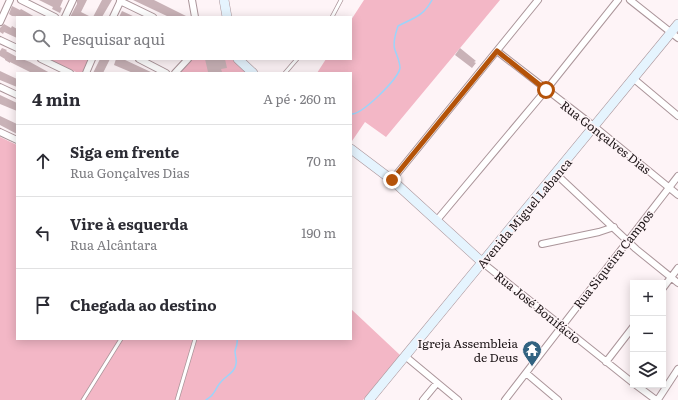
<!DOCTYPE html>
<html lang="pt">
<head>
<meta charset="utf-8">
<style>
  :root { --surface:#fff; --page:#f7f7f7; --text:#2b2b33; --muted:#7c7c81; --line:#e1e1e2 }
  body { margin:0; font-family:Literata,serif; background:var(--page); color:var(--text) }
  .controls { position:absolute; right:12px; bottom:12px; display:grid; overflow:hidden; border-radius:0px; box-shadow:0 2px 10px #0003 }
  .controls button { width:36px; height:36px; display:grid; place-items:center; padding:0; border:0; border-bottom:1px solid var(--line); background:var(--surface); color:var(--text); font:20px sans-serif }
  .stop { position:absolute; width:12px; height:12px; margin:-9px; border:3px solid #b45309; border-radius:50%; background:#fff }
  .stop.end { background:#b45309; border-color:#fff; box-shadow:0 1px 4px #0008 }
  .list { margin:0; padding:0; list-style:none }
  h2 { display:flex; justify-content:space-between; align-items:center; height:52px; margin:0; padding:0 16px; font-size:17px }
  h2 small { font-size:13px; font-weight:400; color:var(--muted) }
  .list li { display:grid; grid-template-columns:26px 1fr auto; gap:12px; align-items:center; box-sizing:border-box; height:72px; padding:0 16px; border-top:1px solid var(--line) }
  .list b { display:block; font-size:15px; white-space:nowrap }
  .list p { margin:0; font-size:13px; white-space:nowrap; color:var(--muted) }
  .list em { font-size:13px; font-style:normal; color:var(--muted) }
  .icon { flex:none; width:22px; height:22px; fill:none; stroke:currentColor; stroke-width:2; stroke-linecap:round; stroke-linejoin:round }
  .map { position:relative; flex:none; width:678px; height:400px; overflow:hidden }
  .search { position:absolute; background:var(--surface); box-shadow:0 2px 10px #0003; left:16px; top:16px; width:336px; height:44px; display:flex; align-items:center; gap:10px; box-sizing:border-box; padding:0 14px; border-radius:0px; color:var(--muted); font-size:15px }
  .panel { position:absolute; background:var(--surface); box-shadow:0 2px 10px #0003; left:16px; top:72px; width:336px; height:268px; border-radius:0px }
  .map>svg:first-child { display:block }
</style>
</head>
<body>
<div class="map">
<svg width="678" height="400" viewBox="0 0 678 400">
  <rect width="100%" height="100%" fill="#fef4f7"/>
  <path fill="#f3b7c6" d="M364 0H500L386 137 365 122 352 141 351 73H317L326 59H351V20Z
    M49 59H89L82 73H78Z
    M192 59H232L247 73H180Z
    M0 137 17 145V339H351V309L400 355 363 400H0Z"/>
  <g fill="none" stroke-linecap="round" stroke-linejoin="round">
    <path stroke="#9cd4fa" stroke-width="1.5" d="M351 114C362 115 398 79 400 68 400 62 397 56 395 50 392 43 396 33 398 26 413 18 423 17 432 0
      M206 400C216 394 214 390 220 383 225 376 235 373 236 364 237 360 235 355 235 351 236 347 238 344 237 339"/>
  </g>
  <path fill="#c9b2b7" d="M39 0H63L60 7 62 8 60 13 52 9 53 7Z
    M77 0H87L81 12 91 17H70L77 4Z
    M102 0H112L102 17H93Z
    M133 0H154L188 17H169Z
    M12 6 20 10 21 9 35 17 12 16 9 14Z
    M122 11 135 17H119Z
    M4 24 11 28 12 26 17 29V38L4 32 3 34 0 32V28Z
    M2 48 7 50 6 51 17 57V59H22L30 62 50 73H32L10 62V63L5 60V59L0 56V51Z
    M460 48 476 61 474 62 476 63 472 68 455 55Z
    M100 59H110L103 73H93Z
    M116 59H123L153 73H133L114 65Z
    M205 59H225L227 68 221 69 222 72H208Z
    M0 71 17 79V87L0 80Z
    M0 95 17 103V111L0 104Z
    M0 116 17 124V134L0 125Z"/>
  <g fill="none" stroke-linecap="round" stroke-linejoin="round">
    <defs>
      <path id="lane" d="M332 17 341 0
        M285 73 297 59
        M83 400 121 339
        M177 400 195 339"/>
      <path id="street" d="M21 0 55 17
        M192 0 195 17
        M630 0 678 38
        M120 1 153 17
        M65 17 73 0
        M113 17 121 0
        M0 22 10 0
        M0 40 17 48
        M497 51 595 127 678 195
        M41 59 70 73
        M139 59 166 73
        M86 73 92 59
        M175 73 188 59
        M634 79 678 116
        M0 87 17 95
        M0 132 17 140
        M556 174 636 249 678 283
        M392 180 538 0
        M437 220 546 90 618 0
        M542 244 599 232 614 227
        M483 263 633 383
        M663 288 678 268
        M405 356 458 400
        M606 362 633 327
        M526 373 558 400
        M636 385 656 400 659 398 678 369
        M423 400 437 383
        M505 400 678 176"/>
      <path id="secondary" d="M224 0 227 17
        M238 59 253 73
        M351 149 392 180 483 263
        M369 400 678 24"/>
    </defs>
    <use href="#lane" stroke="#ab959a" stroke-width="4.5"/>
    <use href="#street" stroke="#ab959a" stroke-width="8"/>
    <use href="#secondary" stroke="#ab959a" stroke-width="10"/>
    <use href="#lane" stroke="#fff" stroke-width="3"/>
    <use href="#street" stroke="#fff" stroke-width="6"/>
    <use href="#secondary" stroke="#e5f4fe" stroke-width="9"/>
  </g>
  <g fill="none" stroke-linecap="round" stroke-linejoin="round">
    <path stroke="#b45309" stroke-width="5" d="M392 180 497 51 546 90"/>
  </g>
  <defs>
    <symbol id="temple-pin" viewBox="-11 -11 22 30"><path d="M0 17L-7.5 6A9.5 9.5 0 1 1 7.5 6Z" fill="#326381" stroke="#fef4f7"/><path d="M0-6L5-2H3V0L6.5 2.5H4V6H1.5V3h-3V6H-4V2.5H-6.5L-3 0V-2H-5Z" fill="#fff"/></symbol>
  </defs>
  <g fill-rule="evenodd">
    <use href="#temple-pin" x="521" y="339" width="22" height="30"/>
  </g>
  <g text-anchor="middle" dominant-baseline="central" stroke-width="3" stroke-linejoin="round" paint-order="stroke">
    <g font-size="12" fill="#1d1517" stroke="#fef4f7">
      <text transform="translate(606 137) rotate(38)">Rua Gonçalves Dias</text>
      <text transform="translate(524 213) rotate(-50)">Avenida Miguel Labanca</text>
      <text transform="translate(613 259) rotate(-52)">Rua Siqueira Campos</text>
      <text transform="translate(538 307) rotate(39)">Rua José Bonifácio</text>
    </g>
    <g font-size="12" fill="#1d1517" stroke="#fef4f7" text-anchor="end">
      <text x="518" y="343">Igreja Assembleia<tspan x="518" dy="14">de Deus</tspan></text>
    </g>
  </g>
</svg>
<div class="controls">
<button>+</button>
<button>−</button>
<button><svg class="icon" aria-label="layers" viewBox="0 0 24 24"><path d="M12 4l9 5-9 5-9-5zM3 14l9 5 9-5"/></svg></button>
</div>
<div class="stop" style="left:546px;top:90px"></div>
<div class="stop end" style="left:392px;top:180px"></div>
<div class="search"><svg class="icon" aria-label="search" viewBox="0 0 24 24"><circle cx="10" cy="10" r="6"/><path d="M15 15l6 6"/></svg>Pesquisar aqui</div>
<section class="panel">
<h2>4 min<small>A pé · 260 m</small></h2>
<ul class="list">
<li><svg class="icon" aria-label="ahead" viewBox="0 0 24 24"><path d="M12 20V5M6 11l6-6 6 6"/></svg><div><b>Siga em frente</b><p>Rua Gonçalves Dias</p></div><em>70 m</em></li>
<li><svg class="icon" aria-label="left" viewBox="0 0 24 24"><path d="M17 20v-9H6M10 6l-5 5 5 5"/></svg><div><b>Vire à esquerda</b><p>Rua Alcântara</p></div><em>190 m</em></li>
<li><svg class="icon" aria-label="arrive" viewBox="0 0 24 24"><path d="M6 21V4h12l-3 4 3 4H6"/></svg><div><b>Chegada ao destino</b></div></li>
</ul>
</section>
</div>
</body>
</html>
